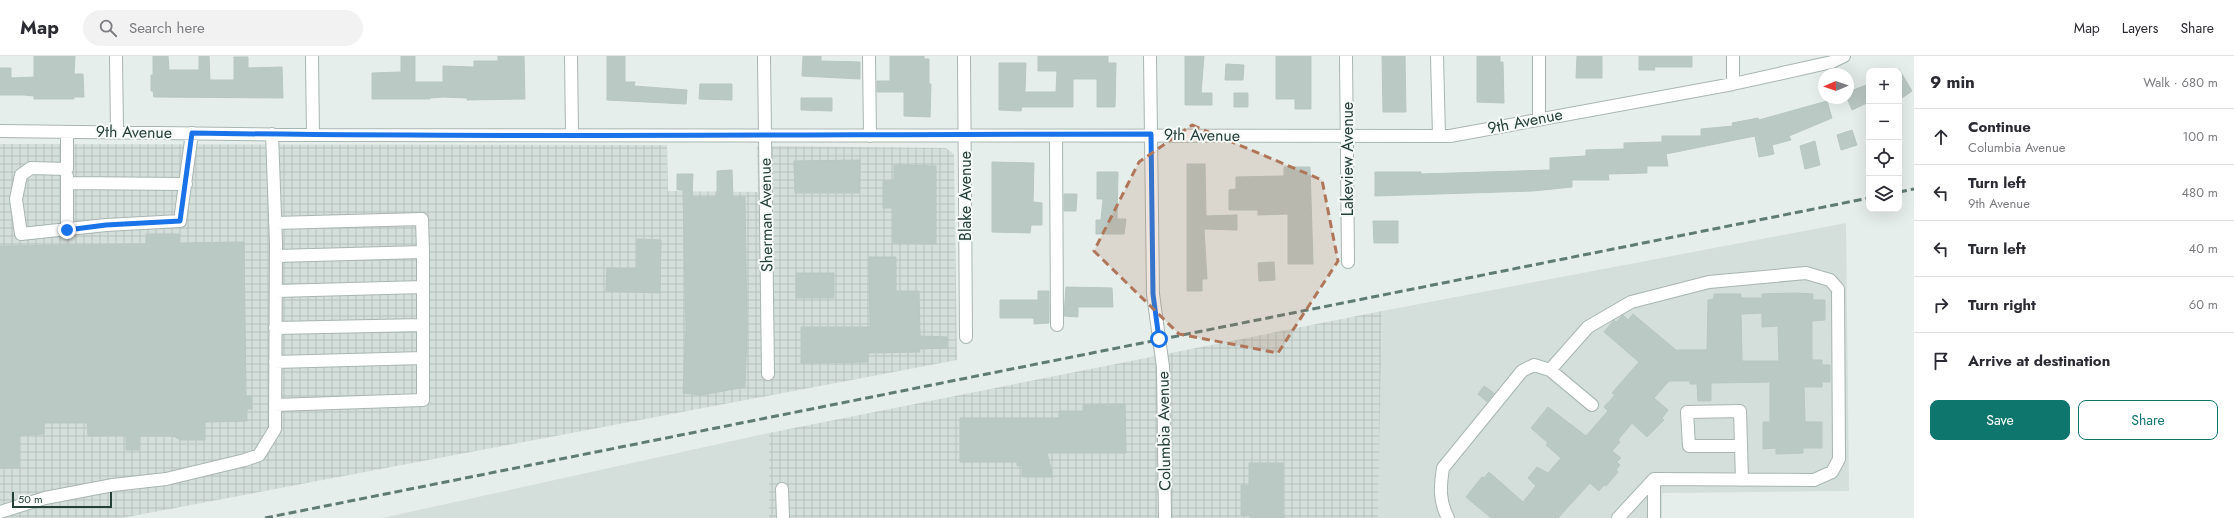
<!DOCTYPE html>
<html lang="en">
<head>
<meta charset="utf-8">
<style>
  :root { --surface:#fff; --page:#f2f2f3; --text:#2b2b33; --muted:#7c7c81; --line:#e1e1e2; --accent:#0f766e }
  body { margin:0; font-family:Jost,sans-serif; background:var(--page); color:var(--text) }
  .controls { position:absolute; right:12px; top:12px; display:grid; overflow:hidden; border-radius:8px; box-shadow:0 4px 16px #0002 }
  .controls button { width:36px; height:36px; display:grid; place-items:center; padding:0; border:0; border-bottom:1px solid var(--line); background:var(--surface); color:var(--text); font:20px sans-serif }
  .compass { position:absolute; left:1818px; top:12px; width:36px; height:36px; border-radius:50%; background:var(--surface); box-shadow:0 4px 16px #0002; rotate:268deg }
  .scale { position:absolute; left:12px; bottom:10px; width:100px; box-sizing:border-box; padding-left:4px; border:2px solid #253f39; border-top:0; font-size:11px; line-height:14px; white-space:nowrap; color:#253f39; -webkit-text-stroke:3px #f6faf8; paint-order:stroke }
  .stop { position:absolute; width:12px; height:12px; margin:-9px; border:3px solid #1a73e8; border-radius:50%; background:#fff }
  .stop.end { background:#1a73e8; border-color:#fff; box-shadow:0 1px 4px #0008 }
  .list { margin:0; padding:0; list-style:none }
  h2 { display:flex; justify-content:space-between; align-items:center; height:52px; margin:0; padding:0 16px; font-size:17px }
  h2 small { font-size:13px; font-weight:400; color:var(--muted) }
  .list li { display:grid; grid-template-columns:26px 1fr auto; gap:12px; align-items:center; box-sizing:border-box; height:56px; padding:0 16px; border-top:1px solid var(--line) }
  .list b { display:block; font-size:15px; white-space:nowrap }
  .list p { margin:0; font-size:13px; white-space:nowrap; color:var(--muted) }
  .list em { font-size:13px; font-style:normal; color:var(--muted) }
  .actions { display:flex; gap:8px; padding:12px 16px }
  .actions a { flex:1; padding:9px 0; border:1px solid var(--accent); border-radius:8px; text-align:center; font-size:14px; color:var(--accent) }
  .actions .main { background:var(--accent); color:#fff }
  .icon { flex:none; width:22px; height:22px; fill:none; stroke:currentColor; stroke-width:2; stroke-linecap:round; stroke-linejoin:round }
  .map { position:relative; flex:none; width:1914px; height:462px; overflow:hidden }
  header { display:flex; align-items:center; gap:24px; box-sizing:border-box; height:56px; padding:0 20px; background:var(--surface); border-bottom:1px solid var(--line) }
  header strong { font-size:19px }
  nav { display:flex; gap:22px; margin-inline-start:auto; font-size:14px }
  .search { width:280px; height:36px; background:var(--page); display:flex; align-items:center; gap:10px; box-sizing:border-box; padding:0 14px; border-radius:22px; color:var(--muted); font-size:15px }
  main { display:flex }
  aside { flex:1; background:var(--surface) }
  .map>svg:first-child { display:block }
</style>
</head>
<body>
<header>
<strong>Map</strong>
<div class="search"><svg class="icon" aria-label="search" viewBox="0 0 24 24"><circle cx="10" cy="10" r="6"/><path d="M15 15l6 6"/></svg>Search here</div>
<nav><a>Map</a><a>Layers</a><a>Share</a></nav>
</header>
<main>
<div class="map">
<svg width="1914" height="462" viewBox="0 0 1914 462">
  <defs>
    <pattern id="industrial-grid" width="8" height="8" patternUnits="userSpaceOnUse"><rect width="8" height="8" fill="#d4deda"/><path d="M0 4h8M4 0v8" fill="none" stroke="#b6c0bc"/></pattern>
  </defs>
  <rect width="100%" height="100%" fill="#e6eeeb"/>
  <path fill="#d4deda" d="M1846 167 1849 435 1662 437V462H1378L1382 255Z
    M769 377V462H382Z"/>
  <path fill="url(#industrial-grid)" d="M0 88 667 89 668 135 758 136 757 90 946 92 954 98 957 304 122 462H0Z
    M1382 255 1378 462H769V377Z"/>
  <path fill="#bbc9c4" stroke="#b8c7c2" fill-rule="evenodd" d="M34 0H75L74 18H83L84 41H74V43H34V40L24 39H0V12H11V22L34 21Z
    M153 0H168L169 14H199V0H209L210 24H234V1H248V12L282 11 283 42 154 41 153 35H151V19H153Z
    M401 0H415V26H443V10L474 11V5H498V0H524L525 43 467 44V42L443 41 430 42V43H372V17L401 16Z
    M607 0H625V26H635L634 30 687 34 686 48 607 44Z
    M803 0H821V5L860 6V23L802 20Z
    M890 0H924V3H929V28H931L930 61 904 60V36H877V25H890Z
    M1038 0H1108V7H1116L1115 51H1097V23H1073V51H1022L1021 55 999 54V7H1026L1025 36H1056L1057 15H1038Z
    M1185 0H1204L1201 37H1212V49H1185Z
    M1276 0H1311V53H1295V43H1276Z
    M1382 0H1405L1406 56H1383Z
    M1477 0H1500V6H1503L1504 47 1477 46Z
    M1577 0H1602V22H1576Z
    M1639 0H1692V11H1654L1655 14H1639Z
    M1226 8 1244 9 1243 24H1225Z
    M1899 13 1912 35 1899 44Z
    M700 28H732V44L699 43Z
    M1869 28V46L1852 54 1847 42 1848 36Z
    M1234 37H1248V51H1234Z
    M801 42H832V55L801 54Z
    M1827 45 1832 62 1789 80 1791 84 1772 89 1774 98 1759 101 1755 80 1666 98 1668 110H1647V117L1608 118 1609 124H1572V131L1533 135 1375 140V116H1421V118L1550 114V102L1586 100V94L1624 93V87L1662 86V80H1701V73L1733 70 1732 67 1758 62 1759 64Z
    M1852 74 1857 89 1841 94 1837 79Z
    M1815 85 1820 109 1805 113 1800 90Z
    M860 104 859 137H795L794 105Z
    M992 106 1034 107 1033 146 1042 147V169H1031L1030 177 992 176Z
    M1187 108H1205L1206 160 1237 159V174L1204 173 1207 223H1202V235H1187Z
    M894 109 936 110V188L893 187V152H883V125H894Z
    M1284 111H1310L1313 208H1288V158L1258 159V154H1229V134L1236 133V121L1284 120Z
    M732 114 733 141H745L747 276 745 331 702 339 683 337 686 273 683 134H677V118H693L692 141H717V115Z
    M1097 116H1118L1117 163H1126L1124 178H1096V164H1101L1103 143H1097Z
    M1064 138H1077L1076 155H1064Z
    M1373 165H1398V187H1374Z
    M146 178H179V187L244 186 246 340H252V353H247V365L205 366V384H181L173 380H139V394H126V379L88 380 87 367H44V378L19 379V412H0V190L146 188Z
    M637 183 661 184 660 237 606 235 607 212 637 213Z
    M869 201H896V235H919L920 280 947 281V292L919 293 920 296 868 297V306L801 307V271H870Z
    M1274 206 1275 224 1259 225 1258 207Z
    M796 217H834V242H796Z
    M1066 231 1112 232 1113 251H1078V261L1064 260Z
    M1038 235H1049V267L1034 268V262H1000V244H1038Z
    M1794 237 1813 238V244H1825V264L1812 265V304H1822V309H1830V326H1822V331H1804L1805 366H1822V392H1803V397L1776 398V392L1763 393V366H1770V326L1711 327V345H1698L1697 328H1690V325H1669L1654 342 1668 354 1662 362 1664 364 1647 381 1632 367 1618 384 1620 386 1612 395 1621 402 1617 406 1620 409 1616 414 1618 416 1606 430 1604 429 1599 435 1590 427 1558 462H1491L1466 441 1482 421 1484 422 1489 416 1523 446 1536 430 1528 422 1537 411 1548 417 1561 402 1546 389 1548 387 1531 372 1548 351 1586 380 1608 355 1604 351 1615 339 1612 337 1639 306 1604 276 1614 264 1616 266 1623 259 1628 264 1633 258 1676 294H1707L1708 244 1714 243V238H1741V242H1762V238ZM1762 257V271L1778 270 1779 305H1742L1741 258Z
    M1484 330 1494 337 1487 346 1478 338Z
    M1125 348 1126 397H1047L1053 421H1022V410H1017V406H960V362H1059V355H1083V349Z
    M1249 407H1283V462H1250V459H1241V429L1249 430Z"/>
  <g fill="none" stroke-linecap="round" stroke-linejoin="round">
    <defs>
      <path id="minor" d="M116 0 117 75
        M312 0 313 79
        M571 0 572 78
        M764 0 768 318
        M869 0 870 80
        M964 0 966 281
        M1150 0 1153 238 1163 311 1165 462
        M1346 0 1348 206
        M1437 0 1439 80
        M1539 0V62
        M1733 0V28
        M0 75 313 79 1450 80 1733 28 1832 6 1844 0
        M67 76V113L31 112 21 119 16 143 21 178 106 169 180 165 192 77
        M1056 80 1057 269
        M67 127 186 128
        M275 167 422 163 423 196
        M67 174V120
        M276 235 423 231
        M275 272 423 269
        M275 306 423 302
        M1550 314 1588 271 1631 246 1709 226 1806 217 1830 224 1838 233 1839 403 1832 416 1814 424 1654 423 1618 462
        M275 349 423 344V196L276 200
        M1741 390H1689L1687 356 1740 355 1742 424
        M1654 423V462
        M782 433 783 462
        M0 456 45 442 113 429 166 423 245 404 259 399 275 373 276 188 272 78
        M1448 462C1439 445 1440 431 1443 412L1522 315 1534 309 1550 314 1592 349"/>
    </defs>
    <use href="#minor" stroke="#a8b6b2" stroke-width="14"/>
    <use href="#minor" stroke="#fff" stroke-width="12"/>
    <path stroke="#607a74" stroke-width="3" stroke-dasharray="8 4" stroke-linecap="butt" d="M1899 136 1914 133
      M265 462 1869 142"/>
  </g>
  <g fill="none" stroke-linecap="round" stroke-linejoin="round">
    <path stroke="#1a73e8" stroke-width="5" d="M67 174 106 169 180 165 192 77C512 82 831 78 1151 78L1153 238 1159 283"/>
  </g>
  <path fill="#af7659" fill-opacity="0.2" stroke="#af7659" stroke-width="3" stroke-dasharray="8 5" stroke-linejoin="round" d="M1192 69 1322 124 1338 205 1278 297 1179 278 1094 195 1139 106Z"/>
  <g text-anchor="middle" dominant-baseline="central" stroke-width="4" stroke-linejoin="round" paint-order="stroke">
    <g font-size="16" fill="#253f39" stroke="#f6faf8">
      <text transform="translate(1525 65) rotate(-11)">9th Avenue</text>
      <text transform="translate(134 76) rotate(1)">9th Avenue</text>
      <text transform="translate(1202 79) rotate(1)">9th Avenue</text>
      <text transform="translate(1347 103) rotate(-90)">Lakeview Avenue</text>
      <text transform="translate(965 140) rotate(-90)">Blake Avenue</text>
      <text transform="translate(766 159) rotate(-91)">Sherman Avenue</text>
      <text transform="translate(1164 375) rotate(-91)">Columbia Avenue</text>
    </g>
  </g>
</svg>
<div class="controls">
<button>+</button>
<button>−</button>
<button><svg class="icon" aria-label="locate" viewBox="0 0 24 24"><circle cx="12" cy="12" r="6"/><path d="M12 2v4M12 18v4M2 12h4M18 12h4"/></svg></button>
<button><svg class="icon" aria-label="layers" viewBox="0 0 24 24"><path d="M12 4l9 5-9 5-9-5zM3 14l9 5 9-5"/></svg></button>
</div>
<svg class="compass" viewBox="-18 -18 36 36"><path d="M0-13l5 13h-10z" fill="#e53935"/><path d="M0 13l5-13h-10z" fill="#7c7c81"/></svg>
<div class="scale">50 m</div>
<div class="stop" style="left:1159px;top:283px"></div>
<div class="stop end" style="left:67px;top:174px"></div>
</div>
<aside>
<h2>9 min<small>Walk · 680 m</small></h2>
<ul class="list">
<li><svg class="icon" aria-label="ahead" viewBox="0 0 24 24"><path d="M12 20V5M6 11l6-6 6 6"/></svg><div><b>Continue</b><p>Columbia Avenue</p></div><em>100 m</em></li>
<li><svg class="icon" aria-label="left" viewBox="0 0 24 24"><path d="M17 20v-9H6M10 6l-5 5 5 5"/></svg><div><b>Turn left</b><p>9th Avenue</p></div><em>480 m</em></li>
<li><svg class="icon" aria-label="left" viewBox="0 0 24 24"><path d="M17 20v-9H6M10 6l-5 5 5 5"/></svg><div><b>Turn left</b></div><em>40 m</em></li>
<li><svg class="icon" aria-label="right" viewBox="0 0 24 24"><path d="M7 20v-9h11M14 6l5 5-5 5"/></svg><div><b>Turn right</b></div><em>60 m</em></li>
<li><svg class="icon" aria-label="arrive" viewBox="0 0 24 24"><path d="M6 21V4h12l-3 4 3 4H6"/></svg><div><b>Arrive at destination</b></div></li>
</ul>
<div class="actions"><a class="main">Save</a><a>Share</a></div>
</aside>
</main>
</body>
</html>
